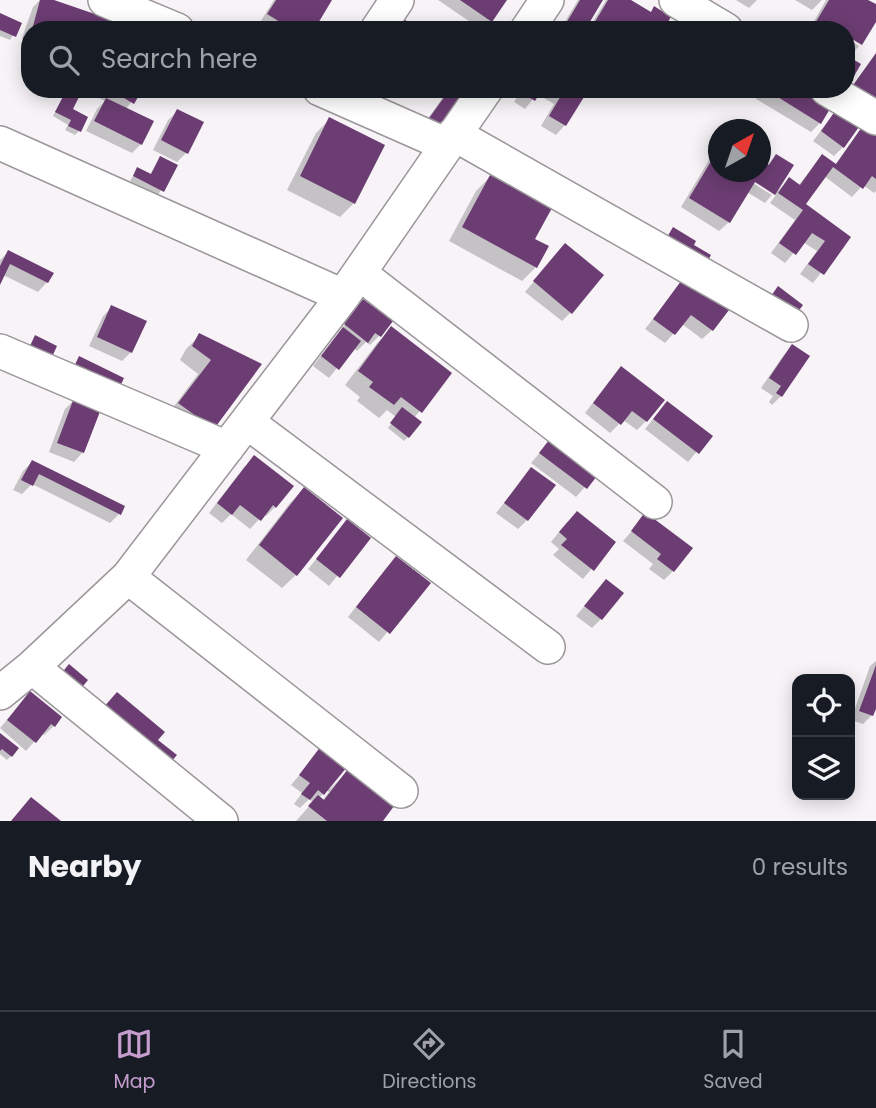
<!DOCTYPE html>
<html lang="en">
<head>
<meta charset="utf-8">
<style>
  :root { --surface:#171b24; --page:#20242c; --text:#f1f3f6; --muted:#9ea1a6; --line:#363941; --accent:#c49ccd }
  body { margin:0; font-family:Poppins,sans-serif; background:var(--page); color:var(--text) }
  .controls { position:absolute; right:21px; bottom:21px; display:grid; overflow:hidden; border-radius:14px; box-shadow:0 4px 18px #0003 }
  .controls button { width:63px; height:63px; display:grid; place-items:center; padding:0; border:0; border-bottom:2px solid var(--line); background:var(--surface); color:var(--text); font:35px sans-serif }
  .compass { position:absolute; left:708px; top:119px; width:63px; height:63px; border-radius:50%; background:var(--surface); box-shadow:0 4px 18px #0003; rotate:40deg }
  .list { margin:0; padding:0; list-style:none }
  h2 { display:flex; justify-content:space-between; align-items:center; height:91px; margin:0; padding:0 28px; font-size:30px }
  h2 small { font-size:23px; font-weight:400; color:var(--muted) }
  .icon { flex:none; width:38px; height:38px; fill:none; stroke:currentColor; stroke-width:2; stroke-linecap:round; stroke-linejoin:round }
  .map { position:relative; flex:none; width:876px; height:821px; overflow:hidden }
  .search { position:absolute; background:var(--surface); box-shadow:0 4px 18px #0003; left:21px; right:21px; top:21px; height:77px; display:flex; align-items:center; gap:18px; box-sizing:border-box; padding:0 24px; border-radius:28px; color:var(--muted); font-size:26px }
  .sheet { height:189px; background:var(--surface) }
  nav { display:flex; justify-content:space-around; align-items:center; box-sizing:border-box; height:98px; border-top:2px solid var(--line); background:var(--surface); font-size:19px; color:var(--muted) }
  nav a { display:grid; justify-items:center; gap:4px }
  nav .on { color:var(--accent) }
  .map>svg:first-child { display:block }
</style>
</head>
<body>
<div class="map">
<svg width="876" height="821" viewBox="0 0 876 821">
  <rect width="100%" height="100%" fill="#f7f3f7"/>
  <path fill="#0003" fill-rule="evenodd" d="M40 0H48L117 30H30V41L22 38 33 7Z
    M274 0H330L312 30H269L259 24Z
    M438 0H505L482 30Z
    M578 0H601L583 30H560Z
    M606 0H628L661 30H588Z
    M736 0H757L749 8Z
    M795 0H822L812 10Z
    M826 0H865L876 7V18L861 44 846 30H809Z
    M0 15 20 24 10 40 0 36Z
    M846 38 859 46 852 54 846 50Z
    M67 89 79 92 71 110 79 131 75 135 65 130 68 125 53 116Z
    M104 89H132L138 93 126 109 141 144 132 153 86 131 97 109 105 101 99 98Z
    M427 89H441L436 94Z
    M449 89H467L419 131Z
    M522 89H587L565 125 556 135 541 126 554 104 537 94 525 109 514 102Z
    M761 89H799L820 123 811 132 756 99Z
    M838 109 843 147 834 156 813 141Z
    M178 111 186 153 177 162 153 150 168 120Z
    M330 119 354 203 340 217 287 190 316 133Z
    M865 127 876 135V191L874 193 863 185 852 197 824 176 804 205 848 237 813 283 800 274 817 251 803 242 785 263 771 253 795 220 770 203 776 195 748 176 746 179 772 195 765 203 747 192 729 222 719 231 681 207 718 145V172H760L776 156V192L789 180 798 186 822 156 835 165Z
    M160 158 175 166 158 195 130 181 137 169 150 175Z
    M490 177 533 240 536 267 522 281 449 241 476 191Z
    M8 252 47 282 38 292 3 275 0 281V260Z
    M556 255 571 312 562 321 525 292Z
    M685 279 712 330 702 339 682 324 665 343 645 329Z
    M363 301 379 336 370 345 366 342 357 351 353 348 329 378 313 366Z
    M112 307 131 352 122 361 89 346 103 316Z
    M392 329 450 373 414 418 408 437 404 441 388 428 396 417 387 410 379 418 357 401 360 397 345 385 378 342Z
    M199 336 260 364 213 428 166 417 198 374 180 360 186 349Z
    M792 346 781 396 772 405 769 402 773 396 761 388 783 356Z
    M612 378 646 421 637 430 623 420 610 433 585 413Z
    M74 400 83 452 74 462 49 452 65 409Z
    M658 413 710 436 688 462 645 429Z
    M549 442 594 477 576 497 531 463Z
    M32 462 119 514 110 523 32 484 22 494 13 490 23 471Z
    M245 466 291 486 275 507 266 516 264 514 250 529 231 514 222 523 209 513Z
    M531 469 527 520 518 529 496 513Z
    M304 489 296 575 282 588 246 560 290 503Z
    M646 515 673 571 664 580 649 569 653 564 623 541Z
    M347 522 368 538 329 586 308 569Z
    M567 522 614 542 583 579 553 555 559 549 551 542Z
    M387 567 428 583 379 642 348 617Z
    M606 581 601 619 592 628 576 616Z
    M876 661V703L872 715 863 724 851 720 870 666Z
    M30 693 54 726 44 735 42 733 26 751 0 728Z
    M0 735 11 756 7 760 0 754Z
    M321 749 328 788 330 789 348 771 380 821H296L313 802 309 799 300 808 294 804 302 793 291 785ZM327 790 329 792 322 801 319 798Z"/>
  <path fill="#6c3d73" d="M40 0H54L121 23 119 30H83L56 21 53 30H32Z
    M276 0H332L314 30H293L267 14Z
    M460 0H507L492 22Z
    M580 0H603L585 30H562Z
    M608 0H631L651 12 654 6 671 17 663 30H649L645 27 643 30H590Z
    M829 0H868L876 4V22L862 45 852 39 846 48V30H811Z
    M0 13 22 23 16 37 0 30Z
    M399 16 421 30H400L393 25Z
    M876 53V106L851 88Z
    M846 55 861 64 846 90Z
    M67 89 82 91 73 109 88 117 81 132 68 126 71 120 55 112Z
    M109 89H136L141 92 134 104Z
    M450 89H469L440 130 427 121Z
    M524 89H542L535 101 522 93Z
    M553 89H589L566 126 549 116 562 94Z
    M765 89H802L831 107 821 124Z
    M106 98 154 121 142 145 94 121Z
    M838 107 861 124 844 148 821 131Z
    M177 109 204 122 188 154 161 140Z
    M329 117 385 145 355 204 300 176Z
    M864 124 876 133V179L872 176 863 189 833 167 806 204 851 237 824 275 808 264 825 241 812 233 796 255 779 243 803 210 778 193 789 177 800 185 822 154 836 164Z
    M776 154 794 165 775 195 755 182 730 223 689 198 713 158 718 161V172H735L743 176 737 172H760V159L769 165Z
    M160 156 178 165 164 192 133 176 137 167 151 174Z
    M490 175 552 208 535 239 549 246 537 268 462 227Z
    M673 227 696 241 694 245 711 255 706 264 666 239Z
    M565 243 604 275 572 314 533 281Z
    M8 250 54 273 48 283 10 264 0 285V266Z
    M684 277 729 310 713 331 691 315 675 335 653 319Z
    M778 286 803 305 794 317 769 299Z
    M363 299 393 321 381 337 375 333 368 343 344 324Z
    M111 305 147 321 132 353 97 337Z
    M391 326 452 373 422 413 401 397 394 405 369 387 373 382 358 371Z
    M343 327 361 341 339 370 321 356Z
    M199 333 262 364 214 429 178 403 211 360 192 346Z
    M35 335 57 346 52 357 30 346Z
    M792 344 810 356 782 397 776 393 781 386 769 378Z
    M79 356 124 378 118 391 73 369Z
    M621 366 665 400 647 422 632 411 621 425 593 403Z
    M74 398 101 409 84 453 57 443Z
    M667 401 713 436 699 454 653 419Z
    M402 407 422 422 409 438 390 423Z
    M549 440 597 476 587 489 539 453Z
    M254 455 294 486 276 508 273 505 261 521 240 505 232 515 217 503Z
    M32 460 125 506 121 515 39 474 33 486 21 480Z
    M531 467 556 485 528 521 504 503Z
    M304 487 343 518 297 576 259 545Z
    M577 511 616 542 594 571 561 545 567 539 559 532Z
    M645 512 693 548 674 572 657 559 661 554 631 531Z
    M347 519 371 538 340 578 316 559Z
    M396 556 431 583 390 634 356 607Z
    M606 579 624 593 602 620 584 606Z
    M69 664 88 680 79 691 60 675Z
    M876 665V709L873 716 859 711Z
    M30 691 62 717 55 727 51 724 36 743 7 720Z
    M117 692 165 732 158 740 177 755 170 763 103 708Z
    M0 733 19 748 12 757 2 749 0 751Z
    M321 746 347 767 324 795 318 790 310 800 301 794 310 783 299 775Z
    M348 769 394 806 383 821H327L308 806 318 795 324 800Z
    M31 797 61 821H11Z"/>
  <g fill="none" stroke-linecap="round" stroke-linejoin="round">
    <defs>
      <path id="minor" d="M105 0 177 30
        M676 0 726 30
        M377 30 397 0
        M527 30 547 0
        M320 89 447 145
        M827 89 876 118
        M454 134 791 325
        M0 143 343 296
        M359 273 655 502
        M0 351 227 448
        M247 422 548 647
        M128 577 401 791
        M32 667 221 821
        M0 693 32 667 128 577 343 296 486 89"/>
    </defs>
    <use href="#minor" stroke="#9a969a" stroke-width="36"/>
    <use href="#minor" stroke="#fff" stroke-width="33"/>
  </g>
</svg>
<div class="controls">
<button><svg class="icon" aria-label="locate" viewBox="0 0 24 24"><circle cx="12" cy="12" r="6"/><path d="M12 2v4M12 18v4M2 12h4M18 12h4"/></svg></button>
<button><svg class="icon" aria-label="layers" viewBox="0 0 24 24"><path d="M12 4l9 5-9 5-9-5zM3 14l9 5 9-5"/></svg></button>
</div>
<svg class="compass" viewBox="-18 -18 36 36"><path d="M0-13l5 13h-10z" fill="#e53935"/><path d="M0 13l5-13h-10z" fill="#9ea1a6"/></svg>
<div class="search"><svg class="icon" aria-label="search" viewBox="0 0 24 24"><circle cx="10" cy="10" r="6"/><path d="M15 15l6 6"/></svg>Search here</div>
</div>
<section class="sheet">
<h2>Nearby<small>0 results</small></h2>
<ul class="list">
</ul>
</section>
<nav>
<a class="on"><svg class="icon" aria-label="map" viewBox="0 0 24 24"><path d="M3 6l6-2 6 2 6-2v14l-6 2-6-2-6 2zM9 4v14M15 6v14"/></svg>Map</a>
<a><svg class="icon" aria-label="directions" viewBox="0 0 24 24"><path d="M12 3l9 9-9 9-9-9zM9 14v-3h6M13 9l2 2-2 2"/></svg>Directions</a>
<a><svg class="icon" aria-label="saved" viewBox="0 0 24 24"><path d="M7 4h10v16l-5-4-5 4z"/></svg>Saved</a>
</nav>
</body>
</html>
